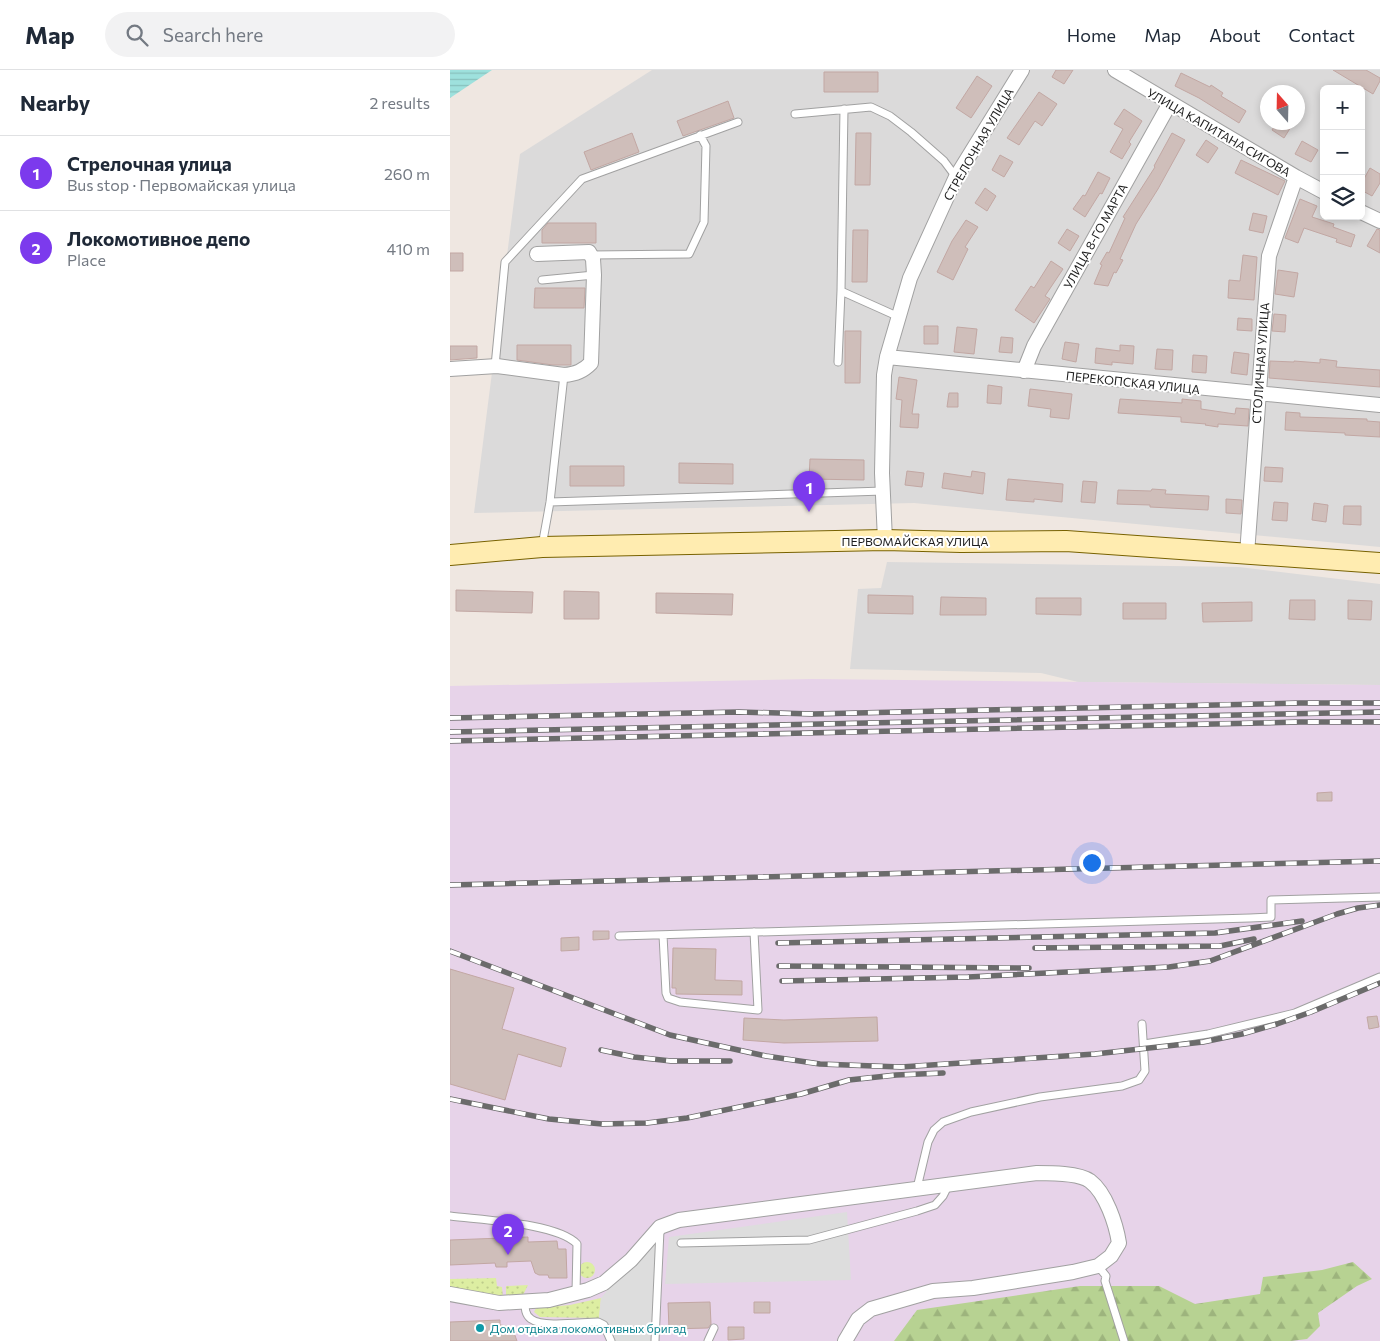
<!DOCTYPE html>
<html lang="en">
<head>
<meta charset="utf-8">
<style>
  :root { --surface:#fff; --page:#f2f2f3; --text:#1f2937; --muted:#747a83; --line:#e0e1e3; --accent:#7c3aed }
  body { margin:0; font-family:Commissioner,sans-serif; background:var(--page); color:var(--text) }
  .controls { position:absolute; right:15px; top:15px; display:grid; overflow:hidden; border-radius:8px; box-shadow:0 2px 8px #0003 }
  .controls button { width:45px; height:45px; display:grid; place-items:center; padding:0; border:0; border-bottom:1px solid var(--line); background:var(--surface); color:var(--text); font:25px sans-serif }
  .compass { position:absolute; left:810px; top:15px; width:45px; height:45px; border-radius:50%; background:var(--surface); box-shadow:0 2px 8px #0003; rotate:340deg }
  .you { position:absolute; left:641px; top:792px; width:18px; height:18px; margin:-12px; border:4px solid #fff; border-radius:50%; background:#1a73e8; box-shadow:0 0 0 8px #1a73e833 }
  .badge { display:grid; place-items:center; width:32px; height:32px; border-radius:50%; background:var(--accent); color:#fff; font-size:16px; font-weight:700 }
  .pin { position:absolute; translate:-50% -41px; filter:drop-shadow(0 1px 2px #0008) }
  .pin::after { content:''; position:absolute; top:26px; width:18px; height:15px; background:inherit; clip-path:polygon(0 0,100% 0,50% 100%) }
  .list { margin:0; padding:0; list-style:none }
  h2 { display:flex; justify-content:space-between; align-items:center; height:65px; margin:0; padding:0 20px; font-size:21px }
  h2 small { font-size:16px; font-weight:400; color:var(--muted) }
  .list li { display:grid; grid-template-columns:32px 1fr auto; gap:15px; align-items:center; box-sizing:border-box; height:75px; padding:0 20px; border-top:1px solid var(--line) }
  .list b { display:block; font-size:19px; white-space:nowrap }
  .list p { margin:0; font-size:16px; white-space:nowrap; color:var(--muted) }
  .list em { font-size:16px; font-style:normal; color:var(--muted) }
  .icon { flex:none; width:28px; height:28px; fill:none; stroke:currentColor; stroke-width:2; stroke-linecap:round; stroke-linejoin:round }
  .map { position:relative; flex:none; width:930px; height:1271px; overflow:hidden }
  header { display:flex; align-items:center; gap:30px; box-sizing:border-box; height:70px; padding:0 25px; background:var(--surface); border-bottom:1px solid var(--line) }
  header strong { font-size:24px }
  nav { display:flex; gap:28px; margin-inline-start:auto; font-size:18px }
  .search { width:350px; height:45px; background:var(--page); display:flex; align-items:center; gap:12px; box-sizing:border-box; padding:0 18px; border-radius:28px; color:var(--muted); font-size:19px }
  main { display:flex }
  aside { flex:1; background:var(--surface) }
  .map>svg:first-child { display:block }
</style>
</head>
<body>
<header>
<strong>Map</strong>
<div class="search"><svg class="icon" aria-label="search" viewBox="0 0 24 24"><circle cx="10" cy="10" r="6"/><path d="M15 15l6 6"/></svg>Search here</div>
<nav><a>Home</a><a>Map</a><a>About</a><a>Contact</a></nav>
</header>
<main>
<aside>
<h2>Nearby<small>2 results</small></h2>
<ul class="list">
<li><span class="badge">1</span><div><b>Стрелочная улица</b><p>Bus stop · Первомайская улица</p></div><em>260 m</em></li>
<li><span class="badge">2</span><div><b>Локомотивное депо</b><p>Place</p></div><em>410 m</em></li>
</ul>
</aside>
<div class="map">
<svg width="930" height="1271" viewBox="0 0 930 1271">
  <defs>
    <pattern id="grass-dots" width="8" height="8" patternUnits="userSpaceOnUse" patternTransform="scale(1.25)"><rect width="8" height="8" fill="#ddeea2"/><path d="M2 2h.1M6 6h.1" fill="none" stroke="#bdcc8b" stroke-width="1.8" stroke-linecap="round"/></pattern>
    <pattern id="forest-firs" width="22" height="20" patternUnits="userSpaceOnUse" patternTransform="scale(1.25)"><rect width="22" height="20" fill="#b7d292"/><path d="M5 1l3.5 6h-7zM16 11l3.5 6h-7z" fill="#9db47d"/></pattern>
    <pattern id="water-rules" width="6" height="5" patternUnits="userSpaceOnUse" patternTransform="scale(1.25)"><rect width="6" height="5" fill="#9ee1dd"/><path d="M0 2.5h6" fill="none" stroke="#88c1bd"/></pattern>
  </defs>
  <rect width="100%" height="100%" fill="#efe7e1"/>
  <path fill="#dbdada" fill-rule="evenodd" d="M202 0H930V477L464 433 24 443 70 84ZM874 19H911V146H874ZM818 22H848V52H818Z
    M437 492 789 497 930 514V615L628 612 591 603 400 599 408 519 431 518Z"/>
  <path fill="#e7d3e9" d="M362 609 930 615V1271H0V616Z"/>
  <path fill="url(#grass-dots)" d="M129 1200a8 8 0 1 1 16 0a8 8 0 1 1-16 0Z
    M46 1208 47 1216 52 1217 53 1228 0 1222V1209Z
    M78 1215 73 1225 56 1227V1216Z
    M151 1228 149 1248 90 1247 84 1242 86 1238 120 1235Z"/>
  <path fill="url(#forest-firs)" d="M903 1192 922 1209 907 1216 868 1243 870 1256 857 1269 841 1271H444L467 1240 630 1216H709L745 1234 810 1224 813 1207 872 1200Z"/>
  <path fill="#ddd" d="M397 1142 401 1210 215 1214 219 1167Z
    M197 1171 207 1172 202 1271H161L149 1248 151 1228Z"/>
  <path fill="url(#water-rules)" d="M0 0H42L0 28Z"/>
  <path fill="#cfbeba" stroke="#c2a7a3" d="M606 0H623L614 14 602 7Z
    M883 0H916L930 8V11L923 24Z
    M374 2H428V22H374Z
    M731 3 760 17 761 15 773 23 771 26 796 41 789 53 749 28 725 16Z
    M527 6 542 16 521 48 506 38Z
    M589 22 607 34 592 56 585 51 569 75 557 68Z
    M278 31 284 48 233 66 227 51Z
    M674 39 692 51 679 72 681 74 672 89 660 82 673 59 664 54Z
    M827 52H844L834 68 822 60Z
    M182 63 189 82 141 100 134 82Z
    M406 63H421L420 115H405Z
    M722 63 735 70 708 119 686 154 670 189 673 190 666 203 664 202 658 216 644 214 652 195 650 194 657 182 659 183 675 148 673 147 705 97 704 96Z
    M756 70 768 78 758 93 746 85Z
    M852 71 868 80 861 92 845 84Z
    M550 85 563 92 554 107 542 100Z
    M791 90 835 111 828 125 785 103Z
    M920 98 930 104V113L922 126 911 120V114Z
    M648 102 660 108 652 124 650 123 635 147 623 139 633 125 635 126Z
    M535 118 546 126 537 141 525 133Z
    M850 129 867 136 862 147 884 154 883 157 905 165 901 177 886 172 887 169 854 158 848 173 835 168Z
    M803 143 817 146 813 163 799 160Z
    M516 150 528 157 515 177 518 179 503 210 487 202 502 171Z
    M98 153H146V173H92V160Z
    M617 159 629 166 620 181 608 173Z
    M927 159 930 160V183L917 176Z
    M403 160H418L417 212H402Z
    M0 183H13V201H0Z
    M793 185 807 187 804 230 778 228 779 210 790 211Z
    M601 191 613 199 595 226 600 229 584 253 565 240 581 216 584 218Z
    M828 200 848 203 844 227 825 224Z
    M85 218H135L134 238H84Z
    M824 244 836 245 835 262 822 261Z
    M788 248 802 249V261L787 260Z
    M474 256H488V274H474Z
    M507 257 527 259 524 284 504 282Z
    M395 261H411L410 313H395Z
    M551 267 563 268 562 283 549 282Z
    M615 272 629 274 626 292 612 289Z
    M67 275H121V295H103L67 290Z
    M670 275 684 276 683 294 662 292V295L645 293 646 278 670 281Z
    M0 276H27V288L0 290Z
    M707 279 723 280 722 300 705 299Z
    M784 282 799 284 797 305 781 303Z
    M743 285 757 286 756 303 742 302Z
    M870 289 887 291 886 297 930 300V317L819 308 820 291 844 292V291L870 293Z
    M449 307 467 310 462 344H469L468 358 450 357 452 330 446 329Z
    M538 315 552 317 551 334 537 333Z
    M580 319 622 324 619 349 600 347 601 339 578 336Z
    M499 323H508V337H497Z
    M670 329 732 333V329L751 331V339L785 344 786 338 799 339 798 356 768 354V357L755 355 756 354 731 352V347L668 343Z
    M836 342 850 343V347L917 349V351L930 352V367L895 365V363L835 360Z
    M360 389 414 390V410L359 409Z
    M229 393 283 394V414L229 413Z
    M120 396H174V416H120Z
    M815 397 833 398 832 412 814 411Z
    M457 401 474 403 472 417 455 415Z
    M522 401 535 403 533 424 492 418 494 403 521 407Z
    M558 409 613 414 612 432 584 429V432L556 430Z
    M633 411 647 412 645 433 631 432Z
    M702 419 716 420 715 424 759 426 758 440 700 437V435L667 434 668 420 701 421Z
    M776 429 792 430 791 444 776 443Z
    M824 432 838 433 837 451 822 450Z
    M864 433 878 435 876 452 862 450Z
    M894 436H911V455L893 454Z
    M6 520 83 522 82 543 6 541Z
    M114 521 149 522V549H114Z
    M206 523 283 524 282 545 206 543Z
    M418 525 463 526V544L418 543Z
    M491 527 536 528V545H490Z
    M586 528H631V545L586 544Z
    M840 530H865V550L839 549Z
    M898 530 922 531 921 550 898 549Z
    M802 532V551L753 552 752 533Z
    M673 533H716V549H673Z
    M882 722V731H867V723Z
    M143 861H159V869L143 870Z
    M129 867V880L111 881V868Z
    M223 878 266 879 265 910 292 911V925L226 924V918H222Z
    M0 899 64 918 52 959 116 978 111 997 68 984 55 1030 0 1014Z
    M927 946 929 957 919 959 917 947Z
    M427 947 428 971 334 973 293 970 294 948 334 950Z
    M78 1167V1172L107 1171 108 1179H116L117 1208H99L98 1205H89L85 1203 81 1191 57 1192V1197H46L45 1193 0 1195V1170Z
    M260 1232 261 1254 258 1258 219 1259 218 1233Z
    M304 1232H320V1243H304Z
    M50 1250V1255L58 1256 63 1260 67 1271H0V1252Z
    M278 1257H294V1269L278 1270Z"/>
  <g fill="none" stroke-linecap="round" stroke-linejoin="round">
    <defs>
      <path id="lane" d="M394 39 391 221 449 247
        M345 44 421 37 440 46 461 62 494 91 506 107
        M141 185 239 184 254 152 256 76 250 65
        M92 210 144 205
        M388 292 391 221
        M45 296 55 192 132 109 288 52
        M100 432 433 421
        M92 476 100 432 114 305
        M213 865 216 923 218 928 230 932 308 940 304 862
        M169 866 800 848 821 847V830L930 827
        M694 974 758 964 845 943 930 907
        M467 1118 478 1072 484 1060 493 1052 521 1042 590 1027 672 1016 689 1010 695 1001 692 954
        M0 1146C31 1150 107 1153 127 1174L126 1223
        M231 1173 359 1170 467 1141 485 1135 493 1126 498 1116
        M648 1196 656 1206 655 1211 674 1271
        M75 1232C75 1238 75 1245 81 1249 93 1258 132 1252 148 1252L154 1255 161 1271
        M205 1271 210 1160
        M258 1271 264 1258"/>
      <path id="street" d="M665 0 846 107 874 122
        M911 142 930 151
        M437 287 930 335
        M0 299 47 296 114 305C126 304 133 301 141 293L144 205 143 189 139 182 87 184
        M574 301 584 276 720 33
        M435 470 432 403 434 305 437 287 460 208 506 107 572 0
        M797 484 819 186 846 107
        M0 1224 49 1233 99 1230 138 1220 154 1213 181 1190 210 1157 229 1150 587 1103C600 1103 629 1103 640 1111 656 1123 666 1154 669 1173L661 1186 648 1196 623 1202 523 1218 483 1221 421 1239 408 1249 395 1271"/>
      <path id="secondary" d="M0 485 92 477 435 470 511 472 616 471 930 493"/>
    </defs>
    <use href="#lane" stroke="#a1a1a1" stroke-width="9"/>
    <use href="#street" stroke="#a1a1a1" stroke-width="16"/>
    <use href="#secondary" stroke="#786200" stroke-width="22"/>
    <use href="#lane" stroke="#fff" stroke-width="7"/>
    <use href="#street" stroke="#fff" stroke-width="14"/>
    <use href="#secondary" stroke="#ffecb0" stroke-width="20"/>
    <defs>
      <path id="rail" d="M0 648 289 642 363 644 850 633H930
        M0 662 930 642
        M0 671 850 652H930
        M0 815 930 791
        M328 873 765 863 852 851
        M585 878 770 876 804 869
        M0 881 220 965 316 986 370 994 451 997 645 984 753 972 792 964 827 954 861 942 930 913
        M329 896 579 898
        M332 911 518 907 719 897 760 891 887 844 908 838 930 835
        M151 980 184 987 221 991H280
        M0 1029 99 1049 152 1054 197 1053 237 1048 351 1024 399 1010 446 1005 493 1003"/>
    </defs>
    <use href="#rail" stroke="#6b6b6b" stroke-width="5.5"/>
    <use href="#rail" stroke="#fff" stroke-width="4" stroke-dasharray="11" stroke-linecap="butt"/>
  </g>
  <circle fill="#0f9aa8" stroke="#fff" stroke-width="2" cx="30" cy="1258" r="5"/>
  <g text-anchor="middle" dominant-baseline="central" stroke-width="4" stroke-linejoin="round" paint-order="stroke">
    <g font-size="12" fill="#1d1d1d" stroke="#fff">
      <text transform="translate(769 62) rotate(30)">УЛИЦА КАПИТАНА СИГОВА</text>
      <text transform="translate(528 74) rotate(-60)">СТРЕЛОЧНАЯ УЛИЦА</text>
      <text transform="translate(645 166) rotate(-61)">УЛИЦА 8-ГО МАРТА</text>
      <text transform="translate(810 293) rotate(-86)">СТОЛИЧНАЯ УЛИЦА</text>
      <text transform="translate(683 312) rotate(6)">ПЕРЕКОПСКАЯ УЛИЦА</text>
      <text x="465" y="471">ПЕРВОМАЙСКАЯ УЛИЦА</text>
    </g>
    <g font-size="12" fill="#0d838f" stroke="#fff" text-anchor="start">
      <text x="40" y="1258">Дом отдыха локомотивных бригад</text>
    </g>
  </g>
</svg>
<div class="controls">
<button>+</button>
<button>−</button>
<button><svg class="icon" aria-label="layers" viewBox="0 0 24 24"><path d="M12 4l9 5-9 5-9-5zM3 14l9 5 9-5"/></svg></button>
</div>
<svg class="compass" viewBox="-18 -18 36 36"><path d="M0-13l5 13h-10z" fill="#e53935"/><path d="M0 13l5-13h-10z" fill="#747a83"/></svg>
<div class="you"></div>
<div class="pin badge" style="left:359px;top:442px">1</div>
<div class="pin badge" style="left:58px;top:1185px">2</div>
</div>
</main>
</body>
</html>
